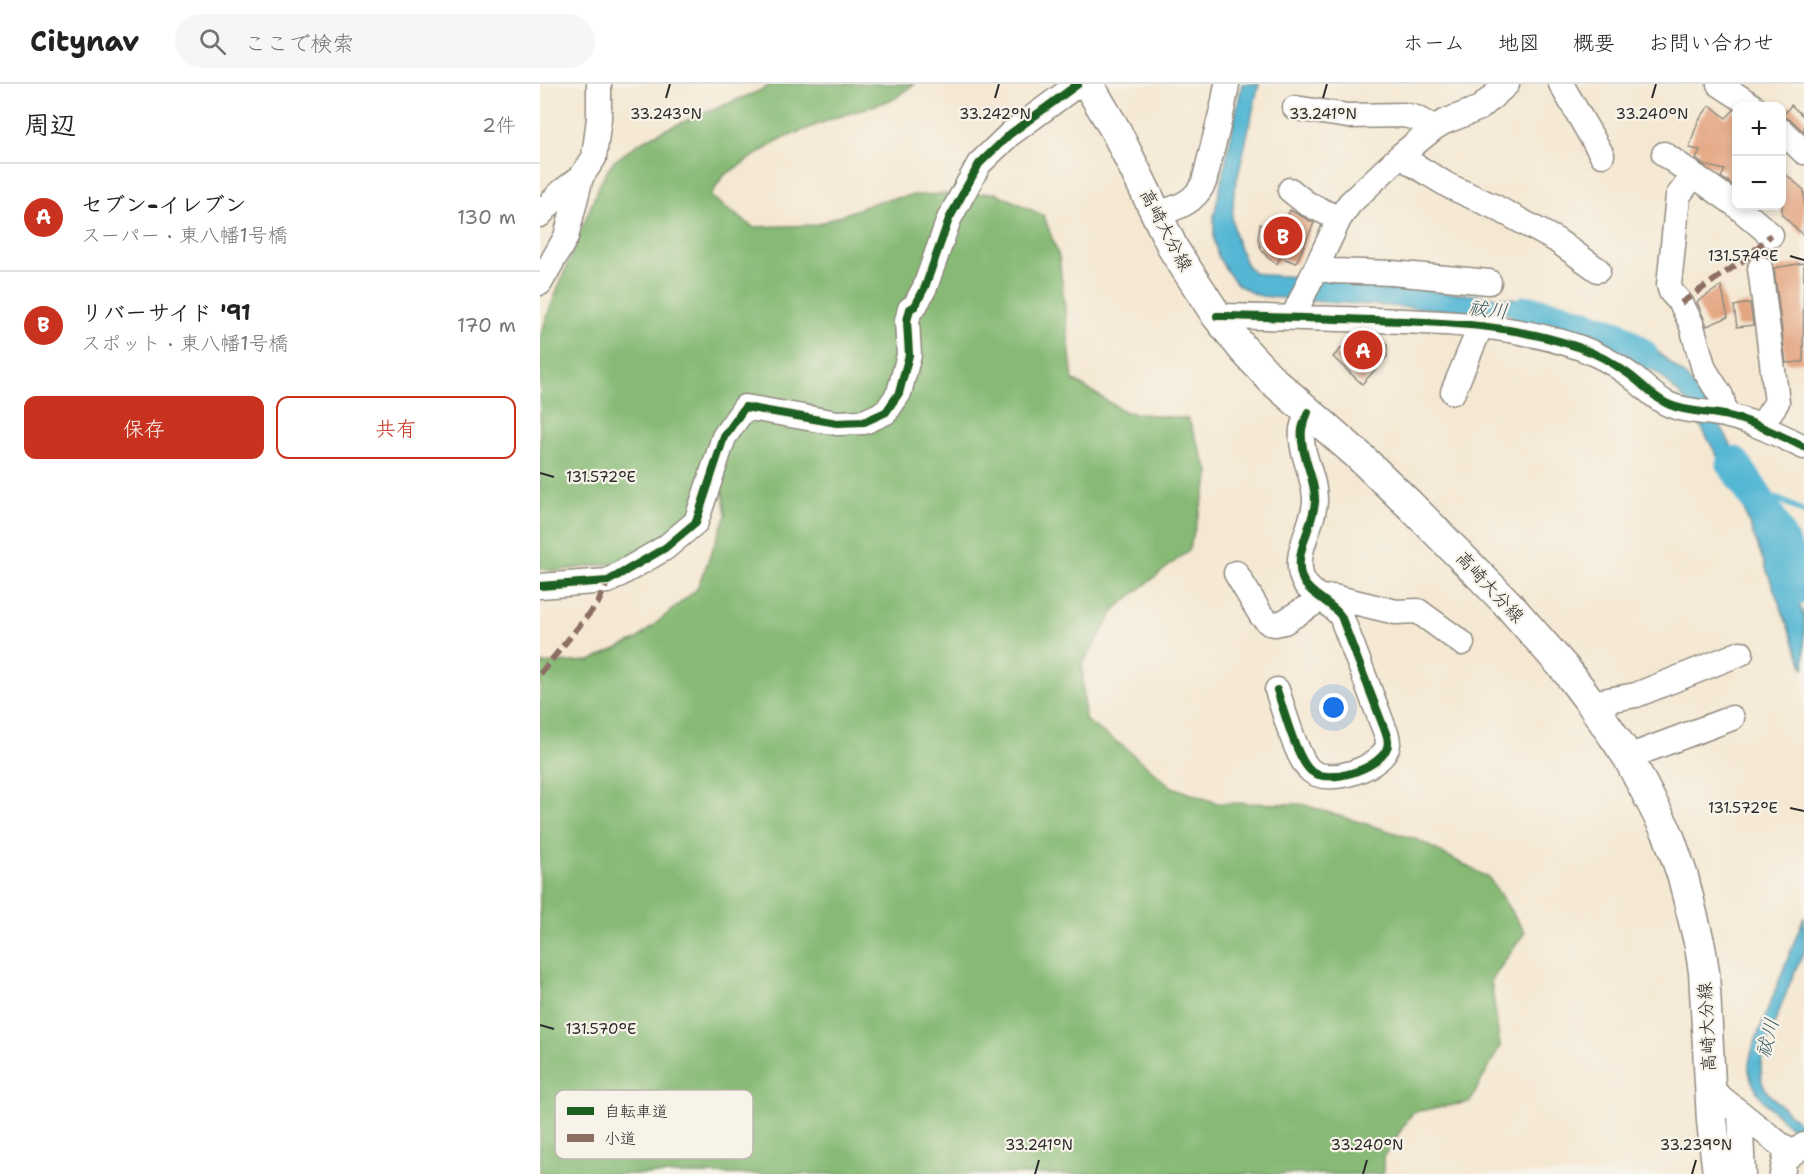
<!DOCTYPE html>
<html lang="ja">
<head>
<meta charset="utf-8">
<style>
  :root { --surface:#fff; --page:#f6f6f6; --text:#222; --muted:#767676; --line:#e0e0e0; --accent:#c8321e }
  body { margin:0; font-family:"Shantell Sans","Klee One",sans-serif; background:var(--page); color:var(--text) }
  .controls { position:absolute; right:18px; top:18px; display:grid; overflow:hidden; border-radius:12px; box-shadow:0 3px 9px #0003 }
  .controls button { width:54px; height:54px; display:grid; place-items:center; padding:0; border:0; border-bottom:2px solid var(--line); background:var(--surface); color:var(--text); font:30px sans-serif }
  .you { position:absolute; left:794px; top:624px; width:21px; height:21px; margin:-15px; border:4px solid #fff; border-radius:50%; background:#1a73e8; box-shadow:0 0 0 9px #1a73e833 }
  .badge { display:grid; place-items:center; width:39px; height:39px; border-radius:50%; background:var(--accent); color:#fff; font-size:20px; font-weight:700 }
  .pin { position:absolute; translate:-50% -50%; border:3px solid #fff; box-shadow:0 2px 6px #0006 }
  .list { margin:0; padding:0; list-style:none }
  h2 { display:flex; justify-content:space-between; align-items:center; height:78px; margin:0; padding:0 24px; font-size:26px }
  h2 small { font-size:20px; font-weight:400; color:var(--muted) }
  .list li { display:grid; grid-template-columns:39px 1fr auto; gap:18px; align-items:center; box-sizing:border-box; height:108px; padding:0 24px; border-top:2px solid var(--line) }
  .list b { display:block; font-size:22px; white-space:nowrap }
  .list p { margin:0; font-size:20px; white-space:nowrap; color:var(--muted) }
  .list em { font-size:20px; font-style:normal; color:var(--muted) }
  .actions { display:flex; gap:12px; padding:18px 24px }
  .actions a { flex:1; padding:14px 0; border:2px solid var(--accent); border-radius:12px; text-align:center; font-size:21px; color:var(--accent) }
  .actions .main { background:var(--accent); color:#fff }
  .icon { flex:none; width:33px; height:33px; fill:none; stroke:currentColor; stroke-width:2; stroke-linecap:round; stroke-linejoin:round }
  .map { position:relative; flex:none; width:1264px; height:1090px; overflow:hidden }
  header { display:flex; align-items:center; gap:36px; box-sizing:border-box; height:84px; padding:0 30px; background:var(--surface); border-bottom:2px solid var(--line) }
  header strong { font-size:28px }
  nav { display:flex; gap:33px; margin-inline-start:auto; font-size:21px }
  .search { width:420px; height:54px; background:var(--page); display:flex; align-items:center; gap:15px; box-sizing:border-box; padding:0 21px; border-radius:33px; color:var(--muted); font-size:22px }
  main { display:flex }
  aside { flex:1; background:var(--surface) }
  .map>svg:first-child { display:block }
</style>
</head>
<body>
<header>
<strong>Citynav</strong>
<div class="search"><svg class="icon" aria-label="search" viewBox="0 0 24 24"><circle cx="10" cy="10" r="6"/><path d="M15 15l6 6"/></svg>ここで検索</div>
<nav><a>ホーム</a><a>地図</a><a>概要</a><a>お問い合わせ</a></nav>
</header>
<main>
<aside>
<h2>周辺<small>2件</small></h2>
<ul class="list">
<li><span class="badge">A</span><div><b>セブン-イレブン</b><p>スーパー · 東八幡1号橋</p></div><em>130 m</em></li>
<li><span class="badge">B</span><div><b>リバーサイド '91</b><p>スポット · 東八幡1号橋</p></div><em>170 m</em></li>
</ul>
<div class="actions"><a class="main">保存</a><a>共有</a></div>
</aside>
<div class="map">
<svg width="1264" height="1090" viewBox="0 0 1264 1090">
  <rect width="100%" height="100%" fill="#f7f3e8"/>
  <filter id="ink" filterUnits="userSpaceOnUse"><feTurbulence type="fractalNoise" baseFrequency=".0167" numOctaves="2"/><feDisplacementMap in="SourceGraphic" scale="12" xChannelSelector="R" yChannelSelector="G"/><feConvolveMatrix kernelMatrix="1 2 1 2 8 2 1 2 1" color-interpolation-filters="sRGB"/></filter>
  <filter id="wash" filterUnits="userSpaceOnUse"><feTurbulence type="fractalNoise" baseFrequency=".008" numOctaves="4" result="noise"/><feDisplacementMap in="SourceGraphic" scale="24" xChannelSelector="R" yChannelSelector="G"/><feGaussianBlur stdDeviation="1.35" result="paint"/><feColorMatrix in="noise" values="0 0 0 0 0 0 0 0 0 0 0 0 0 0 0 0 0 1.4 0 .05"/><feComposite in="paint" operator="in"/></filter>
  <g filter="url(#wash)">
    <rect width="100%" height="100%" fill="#f5e8d3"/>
    <path fill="#86ba75" stroke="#587250" stroke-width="1.5" d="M232 0H374L354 15 289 36 239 56 183 92 170 112 213 143 276 141 339 117 373 111 456 109 504 132 519 173 533 296 585 328 648 335 670 390 649 466 576 524 542 581 545 636 584 663 632 703 677 719 761 720 878 756 949 794 985 848 951 897 960 962 930 1018 873 1028 843 1073V1090H0V580L50 577 96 556 157 505 186 431 183 408 144 438 82 478 17 487 0 485V253L10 224 61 97 73 78 99 59 126 45 219 7Z"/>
    <path fill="#55b7d4" stroke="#407180" stroke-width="1.5" d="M702 0H719L694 109 692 135 695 152 706 180 713 188 726 191 831 197 898 208 1025 219 1024 224 1072 236 1084 241 1099 251 1147 294 1170 322 1211 399 1264 533V585L1198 410 1148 319 1121 292 1063 251 1054 241 987 231 785 218 721 212 710 208 697 200 689 190 678 173 674 156V132Z
      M1264 833V867L1250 899 1223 969 1221 983 1222 999 1228 1009 1264 1044V1052L1262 1053C1243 1035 1212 1014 1209 986 1208 979 1211 970 1213 963Z"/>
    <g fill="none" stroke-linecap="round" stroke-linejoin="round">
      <path stroke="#55b7d4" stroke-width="6" d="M1214 411C1234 411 1247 419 1264 428"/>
      <path stroke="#55b7d4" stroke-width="34" d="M987 228 1019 234 1076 253 1101 271
        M1193 379 1229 433 1264 504"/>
    </g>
    <g id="blocks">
      <path fill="#e4a581" d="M1170 21 1186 34 1194 26 1197 28V104L1181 93 1185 86 1164 81 1156 75 1160 66 1149 64 1158 37Z
        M1251 21 1264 33V48L1251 36 1242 33Z
        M1242 87 1264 106V152L1242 131Z
        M750 126 774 139 756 179 740 173 737 180 728 174 721 165 718 154 720 140 725 142 726 137 742 144Z
        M1264 179 1263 278 1246 279 1234 184Z
        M1181 202 1188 233 1167 242 1157 218Z
        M1210 219 1213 241 1197 243 1194 222Z
        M815 250H836L847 260V273L822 300 793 273Z"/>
    </g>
  </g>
  <g filter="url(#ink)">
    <use href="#blocks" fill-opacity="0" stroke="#908a7f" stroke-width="1.5"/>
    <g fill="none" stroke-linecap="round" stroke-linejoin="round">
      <defs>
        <path id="minor" d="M1021 0 1062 71
          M1179 0 1213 22
          M755 24 808 32 864 31 876 34 894 44
          M1242 47 1264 68
          M1124 70 1196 121
          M861 71 874 81 909 102 957 124 1016 156 1058 186
          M1153 92 1138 112 1129 201 1131 208 1141 219 1151 239 1164 285 1181 312 1186 331
          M750 106 766 119 799 135
          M1197 122 1231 151
          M616 130C637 124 655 119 664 98L683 22 687 0
          M0 131 20 109 41 93 54 74 59 34V0
          M776 184 793 187 852 189 949 198
          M1220 184 1237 318 1221 342
          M0 199 26 153 41 93
          M677 232C728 233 780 234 832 236 902 238 971 240 1038 263 1055 269 1072 278 1087 289 1102 299 1113 314 1130 321 1149 329 1169 327 1188 332 1215 338 1239 351 1264 363
          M753 233 799 135 810 119 861 71 894 44 904 38 940 24 967 0
          M913 308 941 241
          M696 489 721 531 729 539 735 540 744 538 782 514 793 513 856 528 878 527 922 559
          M0 502 68 497 125 464 156 438 184 353 205 323 297 339 324 338 346 328 359 309 369 271 367 237 370 225 375 222 385 203 409 135 439 80 470 50 538 0
          M737 606C743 624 757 676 771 687 789 701 837 685 846 666 849 661 848 657 847 652L801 532C790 517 768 510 762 494 753 469 773 443 775 418 776 393 759 370 762 345 763 340 766 334 768 328
          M1051 619 1096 611 1201 569
          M1088 673 1192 634
          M1170 1005 1251 1069
          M1200 1029 1203 1090
          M1242 1090 1245 1075 1264 1061"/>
        <path id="major" d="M548 0 576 47 634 166 677 232 704 266 732 296 818 371 870 421 967 519 1026 586 1051 619 1088 673 1128 750 1143 793 1160 862 1164 888 1172 1037 1178 1090"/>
      </defs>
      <use href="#minor" stroke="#908a7f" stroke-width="27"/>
      <use href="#major" stroke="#908a7f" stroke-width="33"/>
      <use href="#minor" stroke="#fff" stroke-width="24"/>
      <use href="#major" stroke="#fff" stroke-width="30"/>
      <path stroke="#8d6e63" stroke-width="6" stroke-dasharray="12 6" stroke-linecap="butt" d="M1141 219 1205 175 1231 151
        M0 590 58 519 68 497"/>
      <defs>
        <path id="cycleway" d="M677 232C728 233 780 234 832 236 902 238 971 240 1038 263 1055 269 1072 278 1087 289 1102 299 1113 314 1130 321 1149 329 1169 327 1188 332 1215 338 1239 351 1264 363
          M0 502 68 497 125 464 156 438 184 353 205 323 297 339 324 338 346 328 359 309 369 271 367 237 370 225 375 222 385 203 409 135 439 80 470 50 538 0
          M737 606C743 624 757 676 771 687 789 701 837 685 846 666 849 661 848 657 847 652L801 532C790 517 768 510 762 494 753 469 773 443 775 418 776 393 759 370 762 345 763 340 766 334 768 328"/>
      </defs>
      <use href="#cycleway" stroke="#f7f3e8" stroke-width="11"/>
      <use href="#cycleway" stroke="#1b5e20" stroke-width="8"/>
    </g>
  </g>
  <path fill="none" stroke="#2b2b2b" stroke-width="2" d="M126 14 130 0M455 14 459 0M783 14 787 0M1112 14 1116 0M1250 172 1264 176M0 389 14 393M1250 724 1264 727M0 941 14 945M495 1090 499 1076M823 1090 827 1076M1152 1090 1156 1076"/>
  <g text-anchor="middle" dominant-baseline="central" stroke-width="4.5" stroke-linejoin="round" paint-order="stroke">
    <g font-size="18" fill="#2b2b2b" stroke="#f7f3e8">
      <text transform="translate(626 146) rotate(62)">高崎大分線</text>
      <text transform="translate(950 503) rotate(47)">高崎大分線</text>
      <text transform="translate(1167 943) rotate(-93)">高崎大分線</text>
    </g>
    <g font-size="20" font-style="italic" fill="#3a5c66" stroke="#f7f3e8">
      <text transform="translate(948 225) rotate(7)">祓川</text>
      <text transform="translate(1227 954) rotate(-75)">祓川</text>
    </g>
  </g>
  <rect x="15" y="1006" width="198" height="69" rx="9" fill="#f7f3e8" stroke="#bab7af" stroke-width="1.5"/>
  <rect x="27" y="1023" width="27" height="8" fill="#1b5e20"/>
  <rect x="27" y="1050" width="27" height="8" fill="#8d6e63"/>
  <g font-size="16" fill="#2b2b2b">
    <text x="64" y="1033">自転車道</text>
    <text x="64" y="1060">小道</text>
  </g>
  <g font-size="15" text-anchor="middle" fill="#2b2b2b" stroke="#f7f3e8" stroke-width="4.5" stroke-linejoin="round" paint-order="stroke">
    <text x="126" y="35">33.243°N</text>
    <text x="455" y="35">33.242°N</text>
    <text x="783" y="35">33.241°N</text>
    <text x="1112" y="35">33.240°N</text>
    <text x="1203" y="177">131.574°E</text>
    <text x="61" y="398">131.572°E</text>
    <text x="1203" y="729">131.572°E</text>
    <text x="61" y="950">131.570°E</text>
    <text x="499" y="1066">33.241°N</text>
    <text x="827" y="1066">33.240°N</text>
    <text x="1156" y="1066">33.239°N</text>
  </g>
</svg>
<div class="controls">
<button>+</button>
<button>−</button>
</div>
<div class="you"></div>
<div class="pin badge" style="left:823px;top:266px">A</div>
<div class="pin badge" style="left:743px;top:152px">B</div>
</div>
</main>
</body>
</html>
